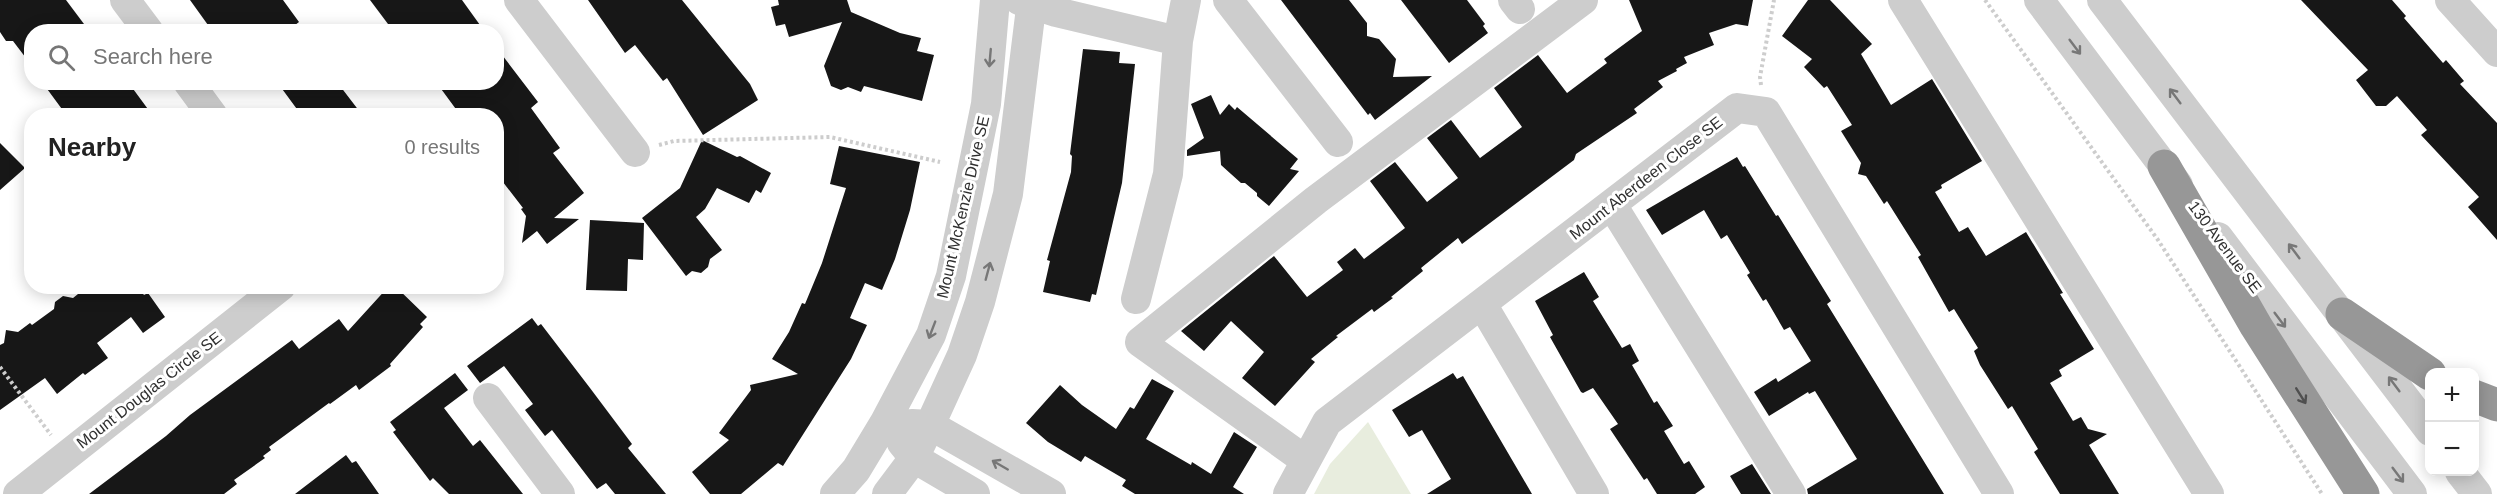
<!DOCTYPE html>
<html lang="en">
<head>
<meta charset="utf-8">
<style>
  :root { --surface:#fff; --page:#f2f2f2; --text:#222; --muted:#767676; --line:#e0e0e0 }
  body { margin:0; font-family:Helvetica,sans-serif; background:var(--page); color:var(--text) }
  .controls { position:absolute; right:18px; bottom:18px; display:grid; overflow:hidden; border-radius:12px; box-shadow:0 3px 15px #0003 }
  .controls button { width:54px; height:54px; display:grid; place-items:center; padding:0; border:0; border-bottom:2px solid var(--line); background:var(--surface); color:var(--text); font:30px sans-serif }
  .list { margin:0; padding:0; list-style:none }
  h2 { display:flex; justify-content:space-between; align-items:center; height:78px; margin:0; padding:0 24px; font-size:26px }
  h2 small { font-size:20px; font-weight:400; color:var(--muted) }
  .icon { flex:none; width:33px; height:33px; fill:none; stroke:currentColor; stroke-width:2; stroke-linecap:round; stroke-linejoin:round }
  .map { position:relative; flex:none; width:2497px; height:494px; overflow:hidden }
  .search { position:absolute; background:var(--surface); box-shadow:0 3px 15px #0003; left:24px; top:24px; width:480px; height:66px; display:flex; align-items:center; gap:15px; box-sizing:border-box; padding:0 21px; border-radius:24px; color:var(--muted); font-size:22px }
  .panel { position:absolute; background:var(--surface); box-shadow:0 3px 15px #0003; left:24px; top:108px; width:480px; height:186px; border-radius:24px }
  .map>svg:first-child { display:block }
</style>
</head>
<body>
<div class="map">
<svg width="2497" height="494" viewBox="0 0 2497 494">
  <rect width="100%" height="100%" fill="#fff"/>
  <path fill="#e8edde" d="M1368 422 1411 494H1314L1330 464Z"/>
  <path fill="#171717" d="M0 0H66L90 32H32V66L13 41H6L0 32Z
    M190 0H283L299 22 286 32H213Z
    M370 0H462L485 32H394Z
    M588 0H682L750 84 758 100 703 135 667 78 663 81 635 45 625 53Z
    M778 0H847L851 12 900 33 921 38 917 51 934 55 922 101 864 86 861 92 848 87 841 90 831 86 824 66 842 22 789 37 785 24 776 26 771 7 779 5Z
    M1281 0H1349L1367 23V36L1379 39 1396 59 1393 77 1432 76 1375 120 1370 113 1368 115Z
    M1401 0H1467L1485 24 1483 26 1488 33 1449 63Z
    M1629 0H1753L1748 26 1736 24 1709 33 1714 45 1684 57 1687 63 1676 69 1677 71 1658 81 1663 87 1634 109 1637 113 1576 154 1574 160 1462 244 1458 238 1421 268 1423 271 1391 297 1393 298 1374 312 1372 309 1336 336 1338 337 1311 359 1315 362 1275 406 1242 378 1264 352 1231 321 1204 351 1181 331 1274 256 1307 297 1343 270 1337 262 1355 248 1364 259 1405 228 1370 181 1395 162 1427 202 1458 178 1427 138 1451 120 1480 158 1522 127 1494 88 1538 55 1567 93 1607 63 1604 59 1642 31Z
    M1808 0H1830L1872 44 1861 54 1891 105 1932 79 1982 161 1941 185 1942 188 1935 192 1959 232 1968 227 1986 256 2026 232 2040 255 2063 293 2060 294 2094 349 2059 370 2062 376 2050 383 2073 421 2081 417 2088 429 2107 434 2089 445 2119 494H2060L2034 452 2038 449 2012 406 2008 409 1980 365 1974 351 1978 348 1954 309 1949 312 1918 257 1921 255 1887 201 1884 204 1866 176 1858 174 1861 163 1841 131 1852 125 1827 86 1824 88 1804 67 1812 59 1782 36Z
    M2301 0H2392L2406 16 2404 18 2443 63 2446 60 2464 81 2460 84 2497 123V240L2468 207 2479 197 2421 135 2427 130 2397 96 2386 106H2376L2356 80 2368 70Z
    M496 47 538 102 531 108 560 148 553 153 584 193 554 218 579 219 547 244 537 231 522 243 526 216 521 209 523 208 496 173V116H461L436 82H496Z
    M1083 49 1120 52 1119 63 1135 64 1122 183 1096 295 1092 294 1090 302 1043 292 1050 261 1047 260 1071 172 1072 156 1070 154Z
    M42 82H128L153 116H67Z
    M277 82H337L363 116H302Z
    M1211 95 1220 115 1229 104 1235 110 1237 107 1298 159 1290 169 1299 171 1269 206 1257 196V193L1245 183H1241L1221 165 1220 151 1187 156V150L1204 138 1191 104Z
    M702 140 737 157 740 156 771 173 761 193 756 190 749 203 717 188 705 209 696 217 722 250 710 259 708 267 701 273 692 271 686 276 642 218 680 188Z
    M0 143 25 168 0 190Z
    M839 146 920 162 910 210 895 259 882 290 865 283 850 318 867 325 851 359 783 466 778 463 741 494H710L692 472 729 440 719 433 751 390 750 385 798 374 772 359 789 332 802 303 805 304 822 263 846 188 830 184Z
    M1737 157 1743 167 1745 166 1776 216 1778 215 1831 301 1827 304 1944 494H1808L1807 489 1857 459 1815 391 1809 394 1808 392 1769 416 1754 392 1776 378 1778 382 1811 361 1790 327 1784 330 1766 299 1763 301 1747 275 1750 273 1727 235 1721 239 1704 210 1662 235 1646 210Z
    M590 220 644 223 643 260 628 259 627 291 586 290Z
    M1584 272 1599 297 1593 301 1622 348 1630 344 1639 361 1632 365 1654 403 1657 401 1673 426 1664 431 1684 464 1689 461 1705 487 1695 494H1657L1647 478 1644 480 1610 429 1618 424 1593 388 1583 393 1581 392 1550 337 1553 335 1535 301Z
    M88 286H137L144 295 148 293 165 317 143 333 131 317 97 343 108 358 85 375 83 373 57 394 45 378 0 410V345L4 343 6 330 18 332 30 323 32 325 54 309 55 302 63 296 73 298Z
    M389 286H395L427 317 420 324 423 327 390 364 391 366 359 390 356 385 330 404 329 403 269 447 271 450 263 456 265 458 234 480 237 484 224 494H89L166 436 190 415 292 340 299 349 339 319 348 331Z
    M532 318 538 326 541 324 590 388 632 444 628 448 666 494H615L606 483 597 489 552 430 545 436 525 410 533 404 504 366 480 383 467 366Z
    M455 373 468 390 444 408 473 446 480 440 523 494H449L433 478 430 481 393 432 396 430 390 422Z
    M1453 373 1457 379 1463 376 1532 494H1427L1451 479 1422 430 1409 437 1392 410Z
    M1152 379 1174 391 1146 439 1191 465 1192 462 1211 474 1234 432 1257 447 1233 487 1244 494H1135L1122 486 1126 480 1085 456 1081 462 1048 442 1026 423 1060 385 1082 405 1116 429 1130 407 1134 409Z
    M346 455 352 463 356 461 379 494H295Z
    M1752 464 1771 494H1741L1730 476Z"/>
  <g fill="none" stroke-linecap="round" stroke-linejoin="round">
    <path stroke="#cdcdcd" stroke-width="4" stroke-dasharray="3 3" stroke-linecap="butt" d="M1985 0 2158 240 2322 494
      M1761 85 1760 77 1774 0
      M659 145 674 141 830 137 940 162
      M0 367 51 435"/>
    <path stroke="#cdcdcd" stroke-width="30" d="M125 0 149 32
      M519 0 635 152
      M1019 0 1056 12 1178 41 1186 0
      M1228 0 1338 142
      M1513 0 1520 9
      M1903 0 2209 494
      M2039 0 2178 185
      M2102 0 2430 431
      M2450 0 2497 52
      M188 82 213 116
      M1612 205 1791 494
      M2218 237 2412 494
      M1136 299 1168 174 1178 41
      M1482 304 1594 494
      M488 398 560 494
      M912 424 930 425 1051 494
      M902 443 914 458 975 494
      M1305 460 1140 342 1316 200 1583 0
      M2460 472 2477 494
      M18 494 281 286
      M835 494 856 470 885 422 931 335 951 276 986 104 995 0
      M887 494 914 458 930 425 962 355 980 302 1008 194 1032 0
      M1288 494 1327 422 1737 108 1766 112 1999 494"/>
    <path stroke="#979797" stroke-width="33" d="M2164 166 2256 326 2363 494
      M2342 314 2430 374
      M2474 396 2497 405"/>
  </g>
  <defs><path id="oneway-shaft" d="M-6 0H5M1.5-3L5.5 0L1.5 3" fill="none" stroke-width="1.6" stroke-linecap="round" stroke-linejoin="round" transform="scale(1.5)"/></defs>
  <g stroke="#777">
    <use href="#oneway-shaft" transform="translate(2075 47) rotate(53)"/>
    <use href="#oneway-shaft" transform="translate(990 58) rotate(95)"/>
    <use href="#oneway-shaft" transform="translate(2175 96) rotate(-127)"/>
    <use href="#oneway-shaft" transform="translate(2294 251) rotate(-127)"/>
    <use href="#oneway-shaft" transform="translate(988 271) rotate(-75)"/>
    <use href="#oneway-shaft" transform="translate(2280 320) rotate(53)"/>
    <use href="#oneway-shaft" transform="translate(932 330) rotate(111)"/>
    <use href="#oneway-shaft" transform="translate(2394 384) rotate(-127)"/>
    <use href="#oneway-shaft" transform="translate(1000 465) rotate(-150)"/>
    <use href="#oneway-shaft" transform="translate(2398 475) rotate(53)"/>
  </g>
  <use stroke="#4f4f4f" href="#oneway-shaft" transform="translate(2301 396) rotate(58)"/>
  <g text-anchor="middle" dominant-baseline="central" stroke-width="6" stroke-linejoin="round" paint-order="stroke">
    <g font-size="16" fill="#303030" stroke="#fff">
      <text transform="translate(1646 178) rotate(-38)">Mount Aberdeen Close SE</text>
      <text transform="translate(963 207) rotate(-77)">Mount McKenzie Drive SE</text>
      <text transform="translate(2225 247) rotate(53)">130 Avenue SE</text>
      <text transform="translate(149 390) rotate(-38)">Mount Douglas Circle SE</text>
    </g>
  </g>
</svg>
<div class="controls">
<button>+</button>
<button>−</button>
</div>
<div class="search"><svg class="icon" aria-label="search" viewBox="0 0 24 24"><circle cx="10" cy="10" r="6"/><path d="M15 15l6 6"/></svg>Search here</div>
<section class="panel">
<h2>Nearby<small>0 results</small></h2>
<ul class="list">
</ul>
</section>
</div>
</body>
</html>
